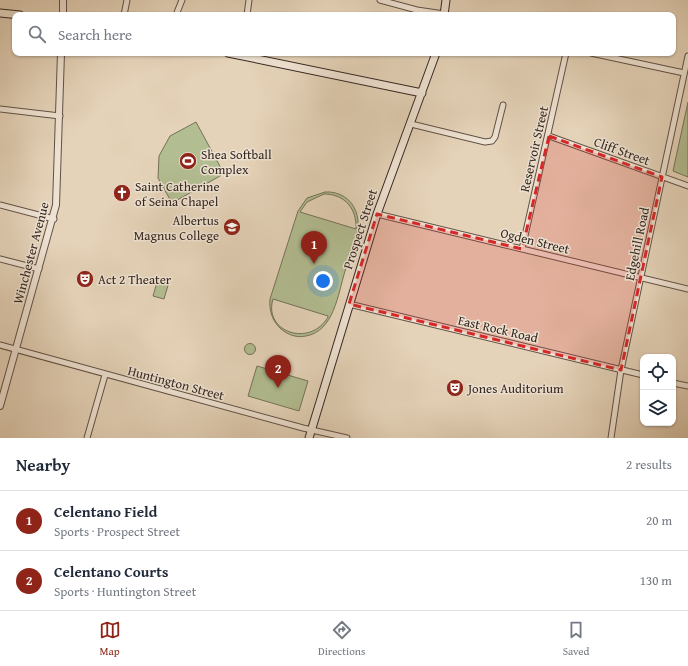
<!DOCTYPE html>
<html lang="en">
<head>
<meta charset="utf-8">
<style>
  :root { --surface:#fff; --page:#f2f2f3; --text:#1f2937; --muted:#747a83; --line:#e0e1e3; --accent:#8f2418 }
  body { margin:0; font-family:"Gentium Book Plus",serif; background:var(--page); color:var(--text) }
  .controls { position:absolute; right:12px; bottom:12px; display:grid; overflow:hidden; border-radius:8px; box-shadow:0 1px 3px #0004 }
  .controls button { width:36px; height:36px; display:grid; place-items:center; padding:0; border:0; border-bottom:1px solid var(--line); background:var(--surface); color:var(--text); font:20px sans-serif }
  .you { position:absolute; left:323px; top:281px; width:14px; height:14px; margin:-10px; border:3px solid #fff; border-radius:50%; background:#1a73e8; box-shadow:0 0 0 6px #1a73e833 }
  .badge { display:grid; place-items:center; width:26px; height:26px; border-radius:50%; background:var(--accent); color:#fff; font-size:13px; font-weight:700 }
  .pin { position:absolute; translate:-50% -33px; filter:drop-shadow(0 1px 2px #0008) }
  .pin::after { content:''; position:absolute; top:21px; width:14px; height:12px; background:inherit; clip-path:polygon(0 0,100% 0,50% 100%) }
  .list { margin:0; padding:0; list-style:none }
  h2 { display:flex; justify-content:space-between; align-items:center; height:52px; margin:0; padding:0 16px; font-size:17px }
  h2 small { font-size:13px; font-weight:400; color:var(--muted) }
  .list li { display:grid; grid-template-columns:26px 1fr auto; gap:12px; align-items:center; box-sizing:border-box; height:60px; padding:0 16px; border-top:1px solid var(--line) }
  .list b { display:block; font-size:15px; white-space:nowrap }
  .list p { margin:0; font-size:13px; white-space:nowrap; color:var(--muted) }
  .list em { font-size:13px; font-style:normal; color:var(--muted) }
  .icon { flex:none; width:22px; height:22px; fill:none; stroke:currentColor; stroke-width:2; stroke-linecap:round; stroke-linejoin:round }
  .map { position:relative; flex:none; width:688px; height:438px; overflow:hidden }
  .search { position:absolute; background:var(--surface); box-shadow:0 1px 3px #0004; left:12px; right:12px; top:12px; height:44px; display:flex; align-items:center; gap:10px; box-sizing:border-box; padding:0 14px; border-radius:8px; color:var(--muted); font-size:15px }
  .sheet { height:172px; background:var(--surface) }
  nav { display:flex; justify-content:space-around; align-items:center; box-sizing:border-box; height:56px; border-top:1px solid var(--line); background:var(--surface); font-size:11px; color:var(--muted) }
  nav a { display:grid; justify-items:center; gap:2px }
  nav .on { color:var(--accent) }
  .map>svg:first-child { display:block }
</style>
</head>
<body>
<div class="map">
<svg width="688" height="438" viewBox="0 0 688 438">
  <rect width="100%" height="100%" fill="#e5d3b9"/>
  <filter id="stains"><feTurbulence type="fractalNoise" baseFrequency=".005" numOctaves="4"/><feColorMatrix values="0 0 0 0 .2 0 0 0 0 .09 0 0 0 0 .02 0 0 0 .5 -.17"/></filter>
  <radialGradient id="worn" r=".72"><stop offset=".6" stop-color="#630" stop-opacity="0"/><stop offset="1" stop-color="#630" stop-opacity=".3"/></radialGradient>
  <path fill="#b2bd91" stroke="#747259" fill-rule="evenodd" d="M688 102V177L673 171Z
    M196 122 222 170 220 176 172 203 158 178 159 156 170 136Z
    M325 192C339 191 352 199 356 212 363 230 350 254 345 271 338 294 334 331 306 336 297 338 288 335 281 329 272 321 269 310 270 299L298 211 307 198ZM324 194C345 194 357 209 356 229L300 212 307 202ZM273 299 328 316V317C310 348 263 332 273 299Z
    M158 279 169 282 164 299 153 296Z
    M244.5 349a5.5 5.5 0 1 1 11 0a5.5 5.5 0 1 1-11 0Z
    M257 366 308 381 299 411 248 396Z"/>
  <g fill="none" stroke-linecap="round" stroke-linejoin="round">
    <defs>
      <path id="minor" d="M380 0 417 10 444 14
        M124 15 127 0
        M176 15 182 0
        M247 15 249 0
        M591 53 684 73
        M0 109 60 116
        M411 124 485 142 492 141 495 137 503 105
        M549 136 688 186
        M0 205 54 219
        M377 214 688 289
        M522 249 566 53
        M0 259 39 269
        M349 304 643 375
        M0 345 303 428 347 438
        M673 383 688 386
        M87 438 105 375
        M611 438 621 370 688 56"/>
      <path id="tertiary" d="M63 15V0
        M0 406 56 205 61 53"/>
      <path id="secondary" d="M0 13 20 15
        M444 15 446 0
        M228 53 422 93
        M309 438 377 214 436 53"/>
    </defs>
    <use href="#minor" stroke="#615247" stroke-width="7"/>
    <use href="#tertiary" stroke="#615247" stroke-width="8"/>
    <use href="#secondary" stroke="#352721" stroke-width="9"/>
    <use href="#minor" stroke="#eee2d2" stroke-width="5"/>
    <use href="#tertiary" stroke="#eee2d2" stroke-width="6"/>
    <use href="#secondary" stroke="#eee2d2" stroke-width="7"/>
  </g>
  <path fill="#d62828" fill-opacity="0.2" stroke="#d62828" stroke-width="3" stroke-dasharray="8 5" stroke-linejoin="round" d="M549 136 662 177 621 370 349 304 377 214 522 249Z"/>
  <defs>
    <symbol id="stadium-disc" viewBox="-11 -11 22 22"><circle r="9.5" fill="#8f2418" stroke="#eee2d2"/><path d="M0-5a6.5 5 0 1 0 0 10a6.5 5 0 1 0 0-10ZM-3.5-1.8h7v3.6h-7Z" fill="#fff"/></symbol>
    <symbol id="church-disc" viewBox="-11 -11 22 22"><circle r="9.5" fill="#8f2418" stroke="#eee2d2"/><path d="M-1.2-6h2.4v3.5h3.3v2.4h-3.3V6h-2.4V-.1h-3.3v-2.4h3.3Z" fill="#fff"/></symbol>
    <symbol id="university-disc" viewBox="-11 -11 22 22"><circle r="9.5" fill="#8f2418" stroke="#eee2d2"/><path d="M0-5L7-2L0 1L-7-2ZM-4 1L0 2.5L4 1V4Q0 6-4 4Z" fill="#fff"/></symbol>
    <symbol id="theatre-disc" viewBox="-11 -11 22 22"><circle r="9.5" fill="#8f2418" stroke="#eee2d2"/><path d="M-5-5.5Q0-4 5-5.5V0Q5 5 0 6Q-5 5-5 0ZM-3.3-2.5H-1v1.5H-3.3ZM1-2.5H3.3v1.5H1ZM-2.8 1Q0 5.5 2.8 1Z" fill="#fff"/></symbol>
  </defs>
  <g fill-rule="evenodd">
    <use href="#stadium-disc" x="178" y="151" width="20" height="20"/>
    <use href="#church-disc" x="112" y="183" width="20" height="20"/>
    <use href="#university-disc" x="222" y="217" width="20" height="20"/>
    <use href="#theatre-disc" x="75" y="269" width="20" height="20"/>
    <use href="#theatre-disc" x="445" y="378" width="20" height="20"/>
  </g>
  <g text-anchor="middle" dominant-baseline="central" stroke-width="3" stroke-linejoin="round" paint-order="stroke">
    <g font-size="13" fill="#352721" stroke="#eee2d2">
      <text transform="translate(534 149) rotate(-77)">Reservoir Street</text>
      <text transform="translate(622 151) rotate(20)">Cliff Street</text>
      <text transform="translate(360 229) rotate(-72)">Prospect Street</text>
      <text transform="translate(535 241) rotate(14)">Ogden Street</text>
      <text transform="translate(637 244) rotate(-78)">Edgehill Road</text>
      <text transform="translate(31 253) rotate(-75)">Winchester Avenue</text>
      <text transform="translate(498 329) rotate(13)">East Rock Road</text>
      <text transform="translate(176 383) rotate(15)">Huntington Street</text>
    </g>
    <g font-size="13" fill="#352721" stroke="#eee2d2" text-anchor="start">
      <text x="201" y="154">Shea Softball<tspan x="201" dy="15">Complex</tspan></text>
      <text x="135" y="186">Saint Catherine<tspan x="135" dy="15">of Seina Chapel</tspan></text>
      <text x="219" y="220" text-anchor="end">Albertus<tspan x="219" dy="15">Magnus College</tspan></text>
      <text x="98" y="279">Act 2 Theater</text>
      <text x="468" y="388">Jones Auditorium</text>
    </g>
  </g>
  <rect width="100%" height="100%" filter="url(#stains)"/>
  <rect width="100%" height="100%" fill="url(#worn)"/>
</svg>
<div class="controls">
<button><svg class="icon" aria-label="locate" viewBox="0 0 24 24"><circle cx="12" cy="12" r="6"/><path d="M12 2v4M12 18v4M2 12h4M18 12h4"/></svg></button>
<button><svg class="icon" aria-label="layers" viewBox="0 0 24 24"><path d="M12 4l9 5-9 5-9-5zM3 14l9 5 9-5"/></svg></button>
</div>
<div class="you"></div>
<div class="pin badge" style="left:314px;top:264px">1</div>
<div class="pin badge" style="left:278px;top:388px">2</div>
<div class="search"><svg class="icon" aria-label="search" viewBox="0 0 24 24"><circle cx="10" cy="10" r="6"/><path d="M15 15l6 6"/></svg>Search here</div>
</div>
<section class="sheet">
<h2>Nearby<small>2 results</small></h2>
<ul class="list">
<li><span class="badge">1</span><div><b>Celentano Field</b><p>Sports · Prospect Street</p></div><em>20 m</em></li>
<li><span class="badge">2</span><div><b>Celentano Courts</b><p>Sports · Huntington Street</p></div><em>130 m</em></li>
</ul>
</section>
<nav>
<a class="on"><svg class="icon" aria-label="map" viewBox="0 0 24 24"><path d="M3 6l6-2 6 2 6-2v14l-6 2-6-2-6 2zM9 4v14M15 6v14"/></svg>Map</a>
<a><svg class="icon" aria-label="directions" viewBox="0 0 24 24"><path d="M12 3l9 9-9 9-9-9zM9 14v-3h6M13 9l2 2-2 2"/></svg>Directions</a>
<a><svg class="icon" aria-label="saved" viewBox="0 0 24 24"><path d="M7 4h10v16l-5-4-5 4z"/></svg>Saved</a>
</nav>
</body>
</html>
